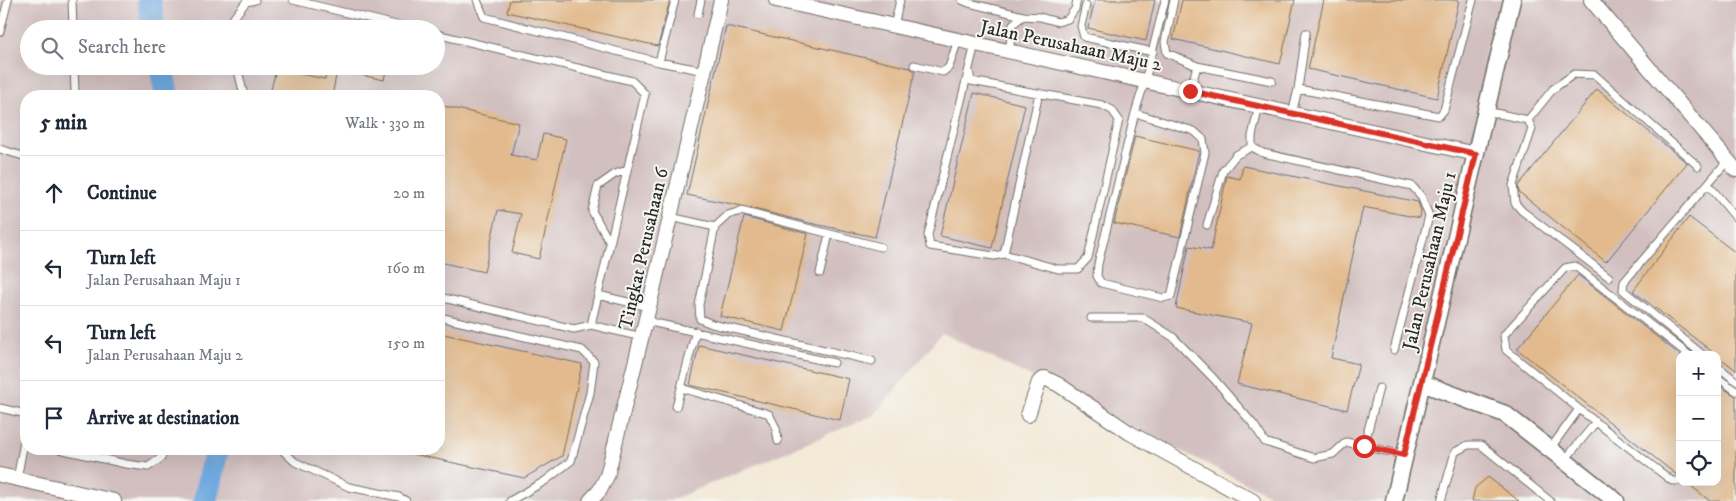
<!DOCTYPE html>
<html lang="en">
<head>
<meta charset="utf-8">
<style>
  :root { --surface:#fff; --page:#f6f6f7; --text:#1f2937; --muted:#747a83; --line:#e0e1e3 }
  body { margin:0; font-family:"IM FELL DW Pica",serif; background:var(--page); color:var(--text) }
  .controls { position:absolute; right:15px; bottom:15px; display:grid; overflow:hidden; border-radius:10px; box-shadow:0 5px 20px #0002 }
  .controls button { width:45px; height:45px; display:grid; place-items:center; padding:0; border:0; border-bottom:1px solid var(--line); background:var(--surface); color:var(--text); font:25px sans-serif }
  .stop { position:absolute; width:15px; height:15px; margin:-11px; border:4px solid #d93025; border-radius:50%; background:#fff }
  .stop.end { background:#d93025; border-color:#fff; box-shadow:0 1px 5px #0008 }
  .list { margin:0; padding:0; list-style:none }
  h2 { display:flex; justify-content:space-between; align-items:center; height:65px; margin:0; padding:0 20px; font-size:21px }
  h2 small { font-size:16px; font-weight:400; color:var(--muted) }
  .list li { display:grid; grid-template-columns:32px 1fr auto; gap:15px; align-items:center; box-sizing:border-box; height:75px; padding:0 20px; border-top:1px solid var(--line) }
  .list b { display:block; font-size:19px; white-space:nowrap }
  .list p { margin:0; font-size:16px; white-space:nowrap; color:var(--muted) }
  .list em { font-size:16px; font-style:normal; color:var(--muted) }
  .icon { flex:none; width:28px; height:28px; fill:none; stroke:currentColor; stroke-width:2; stroke-linecap:round; stroke-linejoin:round }
  .map { position:relative; flex:none; width:1736px; height:501px; overflow:hidden }
  .search { position:absolute; background:var(--surface); box-shadow:0 5px 20px #0002; left:20px; top:20px; width:425px; height:55px; display:flex; align-items:center; gap:12px; box-sizing:border-box; padding:0 18px; border-radius:28px; color:var(--muted); font-size:19px }
  .panel { position:absolute; background:var(--surface); box-shadow:0 5px 20px #0002; left:20px; top:90px; width:425px; height:365px; border-radius:20px }
  .map>svg:first-child { display:block }
</style>
</head>
<body>
<div class="map">
<svg width="1736" height="501" viewBox="0 0 1736 501">
  <rect width="100%" height="100%" fill="#f6f6f2"/>
  <filter id="ink" filterUnits="userSpaceOnUse"><feTurbulence type="fractalNoise" baseFrequency=".02" numOctaves="2"/><feDisplacementMap in="SourceGraphic" scale="10" xChannelSelector="R" yChannelSelector="G"/><feConvolveMatrix kernelMatrix="1 2 1 2 8 2 1 2 1" color-interpolation-filters="sRGB"/></filter>
  <filter id="wash" filterUnits="userSpaceOnUse"><feTurbulence type="fractalNoise" baseFrequency=".0096" numOctaves="4" result="noise"/><feDisplacementMap in="SourceGraphic" scale="20" xChannelSelector="R" yChannelSelector="G"/><feGaussianBlur stdDeviation="1.12" result="paint"/><feColorMatrix in="noise" values="0 0 0 0 0 0 0 0 0 0 0 0 0 0 0 0 0 1.4 0 .05"/><feComposite in="paint" operator="in"/></filter>
  <g filter="url(#wash)">
    <rect width="100%" height="100%" fill="#f3e9d7"/>
    <path fill="#d2bfc0" fill-rule="evenodd" d="M0 0H1736V501H1282L942 333 874 415 669 501H0ZM29 29H436V66H29ZM26 96H439V449H26ZM1680 355H1717V482H1680Z"/>
    <g fill="none" stroke-linecap="round" stroke-linejoin="round">
      <path stroke="#6fa9df" stroke-width="24" d="M149 0 154 29
        M161 66 167 96
        M205 501 217 449"/>
    </g>
    <g id="blocks">
      <path fill="#e2ba8d" d="M510 0H670L658 46 507 12Z
        M1095 0H1155L1146 41 1088 28Z
        M1182 0H1295L1280 64 1173 39Z
        M1324 0H1459L1437 98 1308 69Z
        M726 26 910 68 915 71 875 237 810 223 742 206 687 195Z
        M327 66H338L332 96H283V93L271 90 276 69 325 79Z
        M342 66H387L384 80 342 71Z
        M1597 89 1687 163 1606 262 1519 192 1518 186Z
        M974 93 1025 105 992 248 940 236Z
        M439 105 519 123 511 155 537 160 543 134 566 139 539 259 512 253 521 214 498 210 484 272 439 262V246L443 228 439 227Z
        M1135 136 1199 151 1180 237 1114 223Z
        M1243 166 1418 202 1421 211 1420 218 1363 207 1331 358 1359 364 1347 410 1237 384 1252 323 1176 308 1189 246 1211 250 1227 176 1240 179Z
        M744 217 808 234 784 331 720 316Z
        M1689 217 1736 253V370L1633 291Z
        M1578 275 1680 355V476H1678L1517 349Z
        M439 333 582 364 562 456 524 478 408 453 409 449H439Z
        M699 345 849 379 840 420 690 385Z
        M1717 384 1736 396V501H1710L1686 482H1717Z
        M1488 477 1519 501H1472L1475 488Z"/>
    </g>
  </g>
  <g filter="url(#ink)">
    <use href="#blocks" fill-opacity="0" stroke="#716e67" stroke-width="1"/>
    <g fill="none" stroke-linecap="round" stroke-linejoin="round">
      <defs>
        <path id="service" d="M72 0 73 29
          M293 0 413 29
          M477 0 484 17 659 62 705 71
          M962 0 969 3 1023 16 1040 17 1058 22 1068 19 1075 9 1077 0
          M1174 0 1165 42 1167 53 1197 66
          M1086 5 1081 26 1084 37 1153 52
          M698 14 701 0
          M894 26 900 0
          M229 29 228 25 246 2 255 0
          M0 32 8 0
          M436 34 632 81 645 94 591 325
          M1009 51 1013 24 1023 16
          M659 62 675 0
          M914 65 943 72 949 67 958 40
          M74 66 75 92
          M237 66 244 96
          M969 71 971 81 1102 105 1112 110 1119 120 1088 258 1078 269H1058L1004 254 994 256 930 246 928 235 975 44
          M1298 89 1306 33
          M1190 91 1197 66 1272 81
          M1259 106 1252 136V147L1263 153 1412 186 1421 196 1429 216 1394 350
          M1486 111 1528 120 1532 129 1513 185 1515 203 1522 211 1609 277
          M1135 113 1194 131 1203 139 1205 153 1171 296 1163 298 1101 283 1097 276 1098 264 1135 113 1145 81 1165 0
          M1292 114 1298 89 1439 116 1444 110 1473 0
          M1528 120 1553 89 1574 74 1595 75 1698 166
          M0 149 26 157
          M1708 184 1736 218
          M670 217 715 227 728 215 741 211 881 247
          M1207 225 1223 171 1236 155 1252 147
          M715 227 699 305 700 319 712 324 872 361
          M610 243 592 211 598 186 615 174 627 170
          M1004 254 1039 93
          M820 273 829 234
          M598 295 649 307
          M439 297 574 329 591 325 642 337
          M439 317 582 350 594 362 590 393 571 461 545 481 510 501
          M1091 318H1143L1173 337 1214 379 1254 425 1265 442 1314 458 1333 454 1346 442 1404 455
          M646 321 834 363
          M1703 355 1623 290 1624 282 1728 160
          M1717 366 1736 381
          M1717 377 1736 391
          M681 388 769 414 776 428 778 441
          M676 407 696 331
          M0 408 26 414
          M1364 446 1379 388
          M59 449 126 464 148 467 161 458 164 449
          M281 449 295 462 349 487 399 497 406 501
          M1550 449 1579 409
          M1564 461 1596 422
          M17 479 26 431
          M1680 481H1672L1579 409 1506 350 1504 335 1565 268 1575 266 1689 355
          M1441 501 1455 452 1468 445H1481L1550 501"/>
        <path id="minor" d="M776 0 1476 154
          M1591 0 1736 170
          M1028 415 1039 382 1045 378 1059 385 1130 433 1253 501
          M0 475 114 501
          M590 501 600 490 607 476 649 307 721 0"/>
        <path id="tertiary" d="M1422 383 1505 414 1616 501
          M1394 501 1512 0"/>
      </defs>
      <use href="#service" stroke="#716e67" stroke-width="9"/>
      <use href="#minor" stroke="#716e67" stroke-width="16"/>
      <use href="#tertiary" stroke="#716e67" stroke-width="19"/>
      <use href="#service" stroke="#fff" stroke-width="7"/>
      <use href="#minor" stroke="#fff" stroke-width="14"/>
      <use href="#tertiary" stroke="#fff" stroke-width="16"/>
    </g>
  </g>
  <g fill="none" stroke-linecap="round" stroke-linejoin="round" filter="url(#ink)">
    <path stroke="#d93025" stroke-width="6" d="M1190 91 1476 154 1404 455 1364 446"/>
  </g>
  <g text-anchor="middle" dominant-baseline="central" stroke-width="4" stroke-linejoin="round" paint-order="stroke">
    <g font-size="19" fill="#2b2b2b" stroke="#f6f6f2">
      <text transform="translate(1071 46) rotate(12)">Jalan Perusahaan Maju 2</text>
      <text transform="translate(644 249) rotate(-77)">Tingkat Perusahaan 6</text>
      <text transform="translate(1430 261) rotate(-77)">Jalan Perusahaan Maju 1</text>
    </g>
  </g>
</svg>
<div class="controls">
<button>+</button>
<button>−</button>
<button><svg class="icon" aria-label="locate" viewBox="0 0 24 24"><circle cx="12" cy="12" r="6"/><path d="M12 2v4M12 18v4M2 12h4M18 12h4"/></svg></button>
</div>
<div class="stop" style="left:1364px;top:446px"></div>
<div class="stop end" style="left:1190px;top:91px"></div>
<div class="search"><svg class="icon" aria-label="search" viewBox="0 0 24 24"><circle cx="10" cy="10" r="6"/><path d="M15 15l6 6"/></svg>Search here</div>
<section class="panel">
<h2>5 min<small>Walk · 330 m</small></h2>
<ul class="list">
<li><svg class="icon" aria-label="ahead" viewBox="0 0 24 24"><path d="M12 20V5M6 11l6-6 6 6"/></svg><div><b>Continue</b></div><em>20 m</em></li>
<li><svg class="icon" aria-label="left" viewBox="0 0 24 24"><path d="M17 20v-9H6M10 6l-5 5 5 5"/></svg><div><b>Turn left</b><p>Jalan Perusahaan Maju 1</p></div><em>160 m</em></li>
<li><svg class="icon" aria-label="left" viewBox="0 0 24 24"><path d="M17 20v-9H6M10 6l-5 5 5 5"/></svg><div><b>Turn left</b><p>Jalan Perusahaan Maju 2</p></div><em>150 m</em></li>
<li><svg class="icon" aria-label="arrive" viewBox="0 0 24 24"><path d="M6 21V4h12l-3 4 3 4H6"/></svg><div><b>Arrive at destination</b></div></li>
</ul>
</section>
</div>
</body>
</html>
